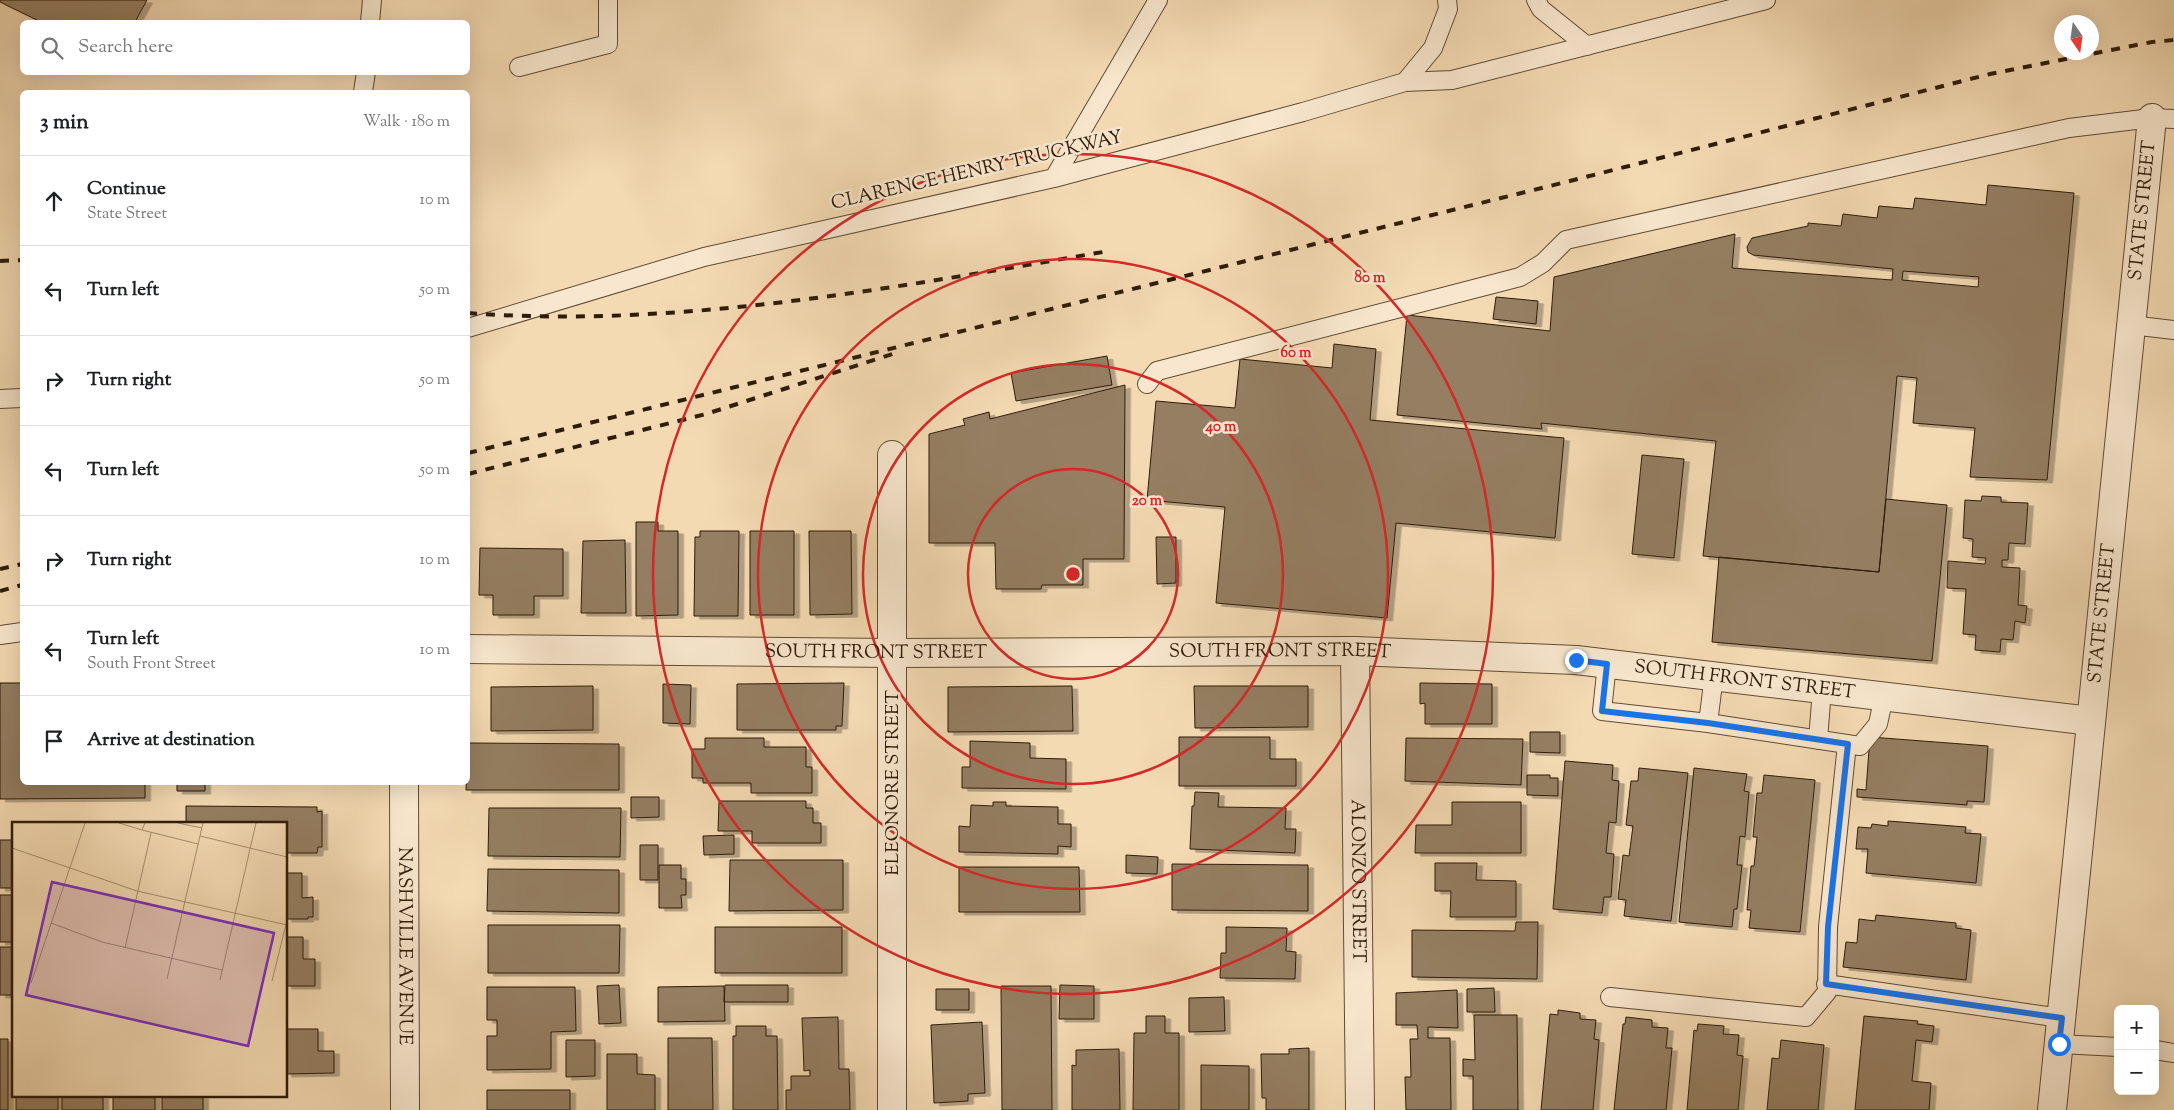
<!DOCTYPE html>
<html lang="en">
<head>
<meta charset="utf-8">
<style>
  :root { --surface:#fff; --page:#f2f2f2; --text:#202124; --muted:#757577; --line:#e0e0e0 }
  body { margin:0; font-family:"Sorts Mill Goudy",serif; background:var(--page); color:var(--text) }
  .controls { position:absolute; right:15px; bottom:15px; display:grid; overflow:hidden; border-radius:8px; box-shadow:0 5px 20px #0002 }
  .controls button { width:45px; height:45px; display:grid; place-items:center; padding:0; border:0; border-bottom:1px solid var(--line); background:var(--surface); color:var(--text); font:25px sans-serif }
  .compass { position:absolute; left:2054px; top:15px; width:45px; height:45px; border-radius:50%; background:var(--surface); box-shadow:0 5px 20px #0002; rotate:167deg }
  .stop { position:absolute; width:15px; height:15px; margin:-11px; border:4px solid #1a73e8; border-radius:50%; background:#fff }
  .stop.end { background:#1a73e8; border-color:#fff; box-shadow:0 1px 5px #0008 }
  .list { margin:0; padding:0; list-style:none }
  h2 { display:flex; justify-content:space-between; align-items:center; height:65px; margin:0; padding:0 20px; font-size:21px }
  h2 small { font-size:16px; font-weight:400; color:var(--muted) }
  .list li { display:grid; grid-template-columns:32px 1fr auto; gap:15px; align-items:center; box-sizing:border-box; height:90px; padding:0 20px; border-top:1px solid var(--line) }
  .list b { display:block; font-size:19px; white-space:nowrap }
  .list p { margin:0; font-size:16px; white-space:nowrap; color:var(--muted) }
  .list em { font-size:16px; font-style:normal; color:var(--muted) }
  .icon { flex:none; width:28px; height:28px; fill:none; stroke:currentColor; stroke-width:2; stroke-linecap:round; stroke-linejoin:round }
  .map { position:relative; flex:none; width:2174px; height:1110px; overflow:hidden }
  .search { position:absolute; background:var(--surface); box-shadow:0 5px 20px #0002; left:20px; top:20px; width:450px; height:55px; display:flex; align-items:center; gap:12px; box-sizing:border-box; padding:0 18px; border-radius:8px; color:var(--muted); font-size:19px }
  .panel { position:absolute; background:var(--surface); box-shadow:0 5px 20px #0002; left:20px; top:90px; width:450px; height:695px; border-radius:8px }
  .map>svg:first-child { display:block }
</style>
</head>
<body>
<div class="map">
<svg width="2174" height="1110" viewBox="0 0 2174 1110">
  <defs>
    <filter id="shadow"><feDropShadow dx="5.5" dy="3" stdDeviation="0" flood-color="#0004"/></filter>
  </defs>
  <rect width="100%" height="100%" fill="#f4dab3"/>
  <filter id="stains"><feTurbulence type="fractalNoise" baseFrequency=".004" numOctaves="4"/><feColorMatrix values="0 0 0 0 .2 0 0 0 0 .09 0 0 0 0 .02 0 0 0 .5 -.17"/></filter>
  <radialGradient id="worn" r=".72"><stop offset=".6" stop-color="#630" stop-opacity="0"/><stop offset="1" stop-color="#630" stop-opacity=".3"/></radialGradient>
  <path fill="#957e62" stroke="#2f1b0a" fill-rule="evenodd" filter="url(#shadow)" d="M0 0H147L135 22H41L0 2Z
    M1988 185 2074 193 2047 480 1970 477 1975 428 1913 423 1917 378 1897 376 1879 572 1703 556 1716 441 1541 423 1542 429 1397 415 1407 315 1550 331 1554 277 1735 234 1732 268 1892 280 1893 269 1753 255 1748 252 1747 247 1752 238 1808 226V223L1841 226 1843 214 1877 218 1879 206 1913 209 1915 198 1986 205ZM1903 271 1979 277 1978 287 1902 280Z
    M1496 297 1538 301 1536 324 1493 319Z
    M1334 344 1376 349 1370 420 1564 438 1555 538 1396 523 1387 618 1216 603 1225 507 1147 500 1156 401 1235 408 1240 359 1332 368Z
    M1107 356 1112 385 1016 401 1011 373Z
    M1125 385 1124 559H1083V585H1042L1041 589H996L995 543H929V434L965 425 963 419 989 412 990 419Z
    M1642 455 1684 459 1674 558 1632 554Z
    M1982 496 2001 497V502L2028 503 2025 544 2009 543 2008 560H2002V567L2020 568 2018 605 2027 606 2025 623 2015 621 2013 640 2001 639 2000 652 1975 650 1976 635 1963 634 1966 589 1947 588 1948 561 1985 564 1986 558 1972 557 1973 539 1963 538 1965 500 1981 501Z
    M1886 499 1947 505 1932 661 1712 642 1719 557 1879 572Z
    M636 522H658V531H678V615L636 616Z
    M700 531H739L738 616H694L695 537H700Z
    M750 531H794V615H750Z
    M809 531H851L852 614 810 615Z
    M1156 537H1176V583L1157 584Z
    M625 540 626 613H581L583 541Z
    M480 548 563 549V596H534V615H493V595H479Z
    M0 683H22V782H145V798L0 799Z
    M844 683 842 726H836V730H737V684Z
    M1420 683 1492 684V724H1425V703L1420 704Z
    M663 684 691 685 690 724 663 723Z
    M593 686V730L491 731V687Z
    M1072 686 1073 731 948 732V687Z
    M1194 686H1308V727L1195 728Z
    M1530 732H1560V753L1530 752Z
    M1179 737H1270V759H1296V786H1179Z
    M1870 737 1988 746 1984 802 1967 801V805L1857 797V789L1866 790Z
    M705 738H764V747H806V767H812V793H751V783H703V778H692V749H705Z
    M1406 738 1523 739 1521 785 1405 781Z
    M970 741 1030 743V758L1066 759V789L962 788V767H970Z
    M468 743 619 744V790H466Z
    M1565 761 1613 765 1612 780 1619 781 1616 823 1609 822 1606 853 1614 854 1611 897H1604L1602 913 1553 909Z
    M1639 768 1688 773 1671 921 1624 916 1626 900 1618 899 1623 855 1629 856 1633 826 1626 825 1631 781H1638Z
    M1694 768 1747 774 1744 791 1749 792 1745 837 1740 836 1737 865H1742L1737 909H1734L1732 927 1679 922Z
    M1527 775H1550V778H1558V796L1527 795Z
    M1764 775 1815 780 1800 932 1749 928 1751 910H1747L1751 866H1754L1757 837H1753L1757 793H1762Z
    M177 782H205V791H177Z
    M1195 792 1219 793 1218 807 1286 808 1285 829H1296L1295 853 1190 849 1192 806H1194Z
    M631 797H659V817L631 818Z
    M719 801H806V808H813V823H821V843H752V831H718Z
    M993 802H1006V806L1058 807V824H1071V847L1058 846V854L959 852V826L970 827 971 805 993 806Z
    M1452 802H1521V853H1415L1416 825H1452Z
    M186 806 317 807V812L322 811V847H318L317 853H286V824H186Z
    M489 808H621L620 857 488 856Z
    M1888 821 1966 827 1965 833 1981 834 1976 883 1866 873 1868 849H1856L1858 827 1871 828 1872 824 1888 826Z
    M734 835V854L704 855 703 836Z
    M0 840H14V888H0Z
    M640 845H658V880H640Z
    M1126 855 1158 857 1157 874 1126 873Z
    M730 860H843V910L729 911Z
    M1435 863H1477L1476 880 1516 881V917H1450L1451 891H1435Z
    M1172 864 1308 865V911L1172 910Z
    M659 865H681V879H686V895H681L682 908H659Z
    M959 867H1079L1080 912H959Z
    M488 869 619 870V913L487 911Z
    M286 873H302V898L313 897V917H308V919H286Z
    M0 895H14V942H0Z
    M1876 915 1956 923V928L1971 930 1966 980 1843 967 1846 942 1857 943 1859 919 1875 921Z
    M1516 922H1538L1537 979 1412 977V930L1515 931Z
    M488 925H620L619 973H488Z
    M715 927H842V973H715Z
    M1226 927 1287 928 1286 951 1296 952 1295 979 1220 978 1221 953H1226Z
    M286 937H303V959H315V986H286Z
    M0 947H14V995H0Z
    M619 985 621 1023 599 1024 597 986Z
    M725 985H788V1002H724Z
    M1060 985 1094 986V1019H1059Z
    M724 986 725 1021 658 1022V987Z
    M1001 986H1051L1052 1110H1002Z
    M487 987H575L576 1031 551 1032V1069L487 1070V1036H497V1020H487Z
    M1494 988 1495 1012H1467V989Z
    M936 989H969V1010H936Z
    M1457 990 1458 1028 1428 1027V1038H1450L1451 1110H1406L1405 1077H1411L1410 1039H1418L1417 1025H1396V993Z
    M1224 997 1225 1031 1189 1032V998Z
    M1558 1010 1580 1013V1019L1596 1020 1594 1039 1599 1040 1593 1110H1541L1550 1014 1558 1015Z
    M1474 1015H1517L1518 1110H1473V1076H1463V1059L1475 1060Z
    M1146 1016H1165V1033H1179V1110H1133L1134 1033H1146Z
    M1864 1016 1918 1021 1917 1024 1934 1026 1932 1042 1916 1040 1912 1081 1931 1083 1929 1110H1855Z
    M838 1017 839 1069H849L850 1110H786V1090H791V1076H810V1070L804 1071 802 1018Z
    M1626 1017 1652 1020V1027L1668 1028 1666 1048H1672L1666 1110H1614L1623 1024H1625Z
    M982 1022 985 1093 968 1094V1101L934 1103 931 1025Z
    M1698 1024 1724 1026 1723 1034 1739 1035 1737 1055 1743 1056 1738 1110H1687L1694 1030 1697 1031Z
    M736 1026H766V1036H777L778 1110H733V1036H736Z
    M286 1029H318V1051H334V1073L286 1074Z
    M668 1038H712L713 1110H668Z
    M0 1039H8V1110H0Z
    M566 1040H595V1076L566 1077Z
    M1781 1040 1824 1045 1818 1110H1767L1772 1058 1779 1059Z
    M1309 1048V1110H1266V1098H1262L1261 1054H1289V1049Z
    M1119 1049 1120 1110H1072V1065L1076 1066V1050Z
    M607 1054H637V1074L655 1075V1110H607Z
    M1201 1065 1249 1066V1110H1201Z
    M487 1090H570V1110H487Z
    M16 1096H58V1110H16Z
    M62 1096H103V1110H62Z
    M113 1096H155V1110H113Z
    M162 1096H203V1110H162Z"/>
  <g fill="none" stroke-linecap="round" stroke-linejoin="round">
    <defs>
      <path id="lane" d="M1536 0 1541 9 1587 46
        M370 22 372 0
        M519 67 608 44V0
        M1405 82 1452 80 1766 0
        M363 92 366 72
        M1054 178 1158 0
        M2131 325 2174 330
        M468 328 704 257 1054 178 1303 112 1405 82 1433 48 1448 9 1447 0
        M1147 384 1157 371 1520 277 1543 263 1566 240 2069 128 2152 118 2174 119
        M0 399 22 398
        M0 635 22 632
        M1607 664 1602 711 1708 723 1860 746 1878 724 1884 696
        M1708 723 1714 676
        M1818 740 1822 689
        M1826 984 2061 1018
        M1610 997 1806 1017 1827 992 1828 927 1847 744
        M2059 1044 2118 1047
        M2155 1050 2174 1053"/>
      <g id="street">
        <path id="s1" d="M468 649 894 653 1355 651 1576 660 2091 721"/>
        <path id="s2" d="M1355 651 1360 1110"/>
        <path id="s3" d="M404 782 405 1110"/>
        <path d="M892 1110V455"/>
        <path id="s4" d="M2052 1110 2152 118"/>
      </g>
    </defs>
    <use href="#lane" stroke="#604b34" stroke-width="20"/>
    <use href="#street" stroke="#604b34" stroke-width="30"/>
    <use href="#lane" stroke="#f8e7ce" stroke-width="18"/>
    <use href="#street" stroke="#f8e7ce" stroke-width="28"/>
    <path stroke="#2f1b0a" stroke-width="4" stroke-dasharray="9 9" stroke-linecap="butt" d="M0 261 22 260
      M468 313C678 329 896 287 1103 252
      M468 453 1566 182 1990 74 2152 42 2174 40
      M468 474 706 414 899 352
      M0 569 22 564
      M0 591 22 585"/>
  </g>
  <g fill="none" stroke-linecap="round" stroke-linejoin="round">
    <path stroke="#1a73e8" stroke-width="6" d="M1576 660 1607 664 1602 711 1708 723 1848 744 1828 927 1826 984 2062 1018 2059 1044"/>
  </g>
  <g fill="none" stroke="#d62828" stroke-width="2.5">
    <circle cx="1073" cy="574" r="105"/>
    <circle cx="1073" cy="574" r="210"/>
    <circle cx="1073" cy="574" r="315"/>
    <circle cx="1073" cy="574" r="420"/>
  </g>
  <g text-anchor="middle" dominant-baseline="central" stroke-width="5" stroke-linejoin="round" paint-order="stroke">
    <g font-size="19" fill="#2f1b0a" stroke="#f8e7ce">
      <text transform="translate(977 171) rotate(-13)">CLARENCE HENRY TRUCKWAY</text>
      <text stroke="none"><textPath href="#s4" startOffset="904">STATE STREET</textPath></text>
      <text stroke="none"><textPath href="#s4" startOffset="499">STATE STREET</textPath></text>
      <text stroke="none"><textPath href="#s1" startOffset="408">SOUTH FRONT STREET</textPath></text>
      <text stroke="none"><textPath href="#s1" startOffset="812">SOUTH FRONT STREET</textPath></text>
      <text stroke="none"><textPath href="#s1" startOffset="1278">SOUTH FRONT STREET</textPath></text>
      <text transform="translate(893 783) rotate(-90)">ELEONORE STREET</text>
      <text stroke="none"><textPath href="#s2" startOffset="230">ALONZO STREET</textPath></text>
      <text stroke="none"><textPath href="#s3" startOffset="164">NASHVILLE AVENUE</textPath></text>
    </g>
  </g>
  <g transform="translate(12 822)">
    <rect width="275" height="275" fill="#f4dab3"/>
    <path fill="none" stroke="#a58e6f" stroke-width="1" d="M107 1 130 8 133 1M166 1 190 6M130 8 186 22M188 14 275 35M0 26 125 69 275 103M39 101 90 120 210 148M113 126 139 11M155 157 191 1M208 158 244 1M260 159 275 98M19 161 73 1"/>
    <path fill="#7b2cbf" fill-opacity="0.15" stroke="#7b2cbf" stroke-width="2.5" d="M40 60 262 111 236 224 14 173Z"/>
    <rect width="275" height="275" fill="none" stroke="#2f1b0a" stroke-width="2.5"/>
  </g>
  <circle cx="1073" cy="574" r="8" fill="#d62828" stroke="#f8e7ce" stroke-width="2.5"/>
  <g font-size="15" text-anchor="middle" font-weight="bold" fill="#d62828" stroke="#f8e7ce" stroke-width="5" stroke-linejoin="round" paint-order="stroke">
    <text x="1370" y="282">80 m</text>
    <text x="1296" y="357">60 m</text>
    <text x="1221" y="431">40 m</text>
    <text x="1147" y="505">20 m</text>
  </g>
  <rect width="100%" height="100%" filter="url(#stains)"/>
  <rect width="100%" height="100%" fill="url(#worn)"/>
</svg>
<div class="controls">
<button>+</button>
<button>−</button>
</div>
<svg class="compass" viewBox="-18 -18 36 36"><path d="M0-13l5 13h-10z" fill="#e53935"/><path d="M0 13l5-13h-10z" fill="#757577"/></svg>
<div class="stop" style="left:2059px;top:1044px"></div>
<div class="stop end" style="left:1576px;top:660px"></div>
<div class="search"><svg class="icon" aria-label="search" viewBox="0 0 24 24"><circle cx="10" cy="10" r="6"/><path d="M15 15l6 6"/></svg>Search here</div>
<section class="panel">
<h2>3 min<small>Walk · 180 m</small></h2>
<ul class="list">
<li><svg class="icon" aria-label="ahead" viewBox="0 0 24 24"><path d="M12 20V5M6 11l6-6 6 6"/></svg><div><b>Continue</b><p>State Street</p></div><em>10 m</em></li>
<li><svg class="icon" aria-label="left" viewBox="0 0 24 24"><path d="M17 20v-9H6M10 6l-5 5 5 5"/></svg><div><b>Turn left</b></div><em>50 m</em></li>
<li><svg class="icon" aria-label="right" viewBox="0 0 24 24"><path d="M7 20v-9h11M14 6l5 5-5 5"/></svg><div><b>Turn right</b></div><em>50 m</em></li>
<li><svg class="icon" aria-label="left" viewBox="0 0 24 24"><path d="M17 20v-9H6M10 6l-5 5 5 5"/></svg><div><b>Turn left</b></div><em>50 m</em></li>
<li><svg class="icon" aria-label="right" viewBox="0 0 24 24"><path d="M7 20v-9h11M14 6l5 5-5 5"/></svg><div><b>Turn right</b></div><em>10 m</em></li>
<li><svg class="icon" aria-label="left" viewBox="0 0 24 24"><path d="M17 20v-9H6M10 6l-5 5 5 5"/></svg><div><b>Turn left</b><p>South Front Street</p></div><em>10 m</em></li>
<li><svg class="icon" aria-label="arrive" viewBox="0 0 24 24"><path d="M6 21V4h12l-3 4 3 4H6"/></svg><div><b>Arrive at destination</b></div></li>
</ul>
</section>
</div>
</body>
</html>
